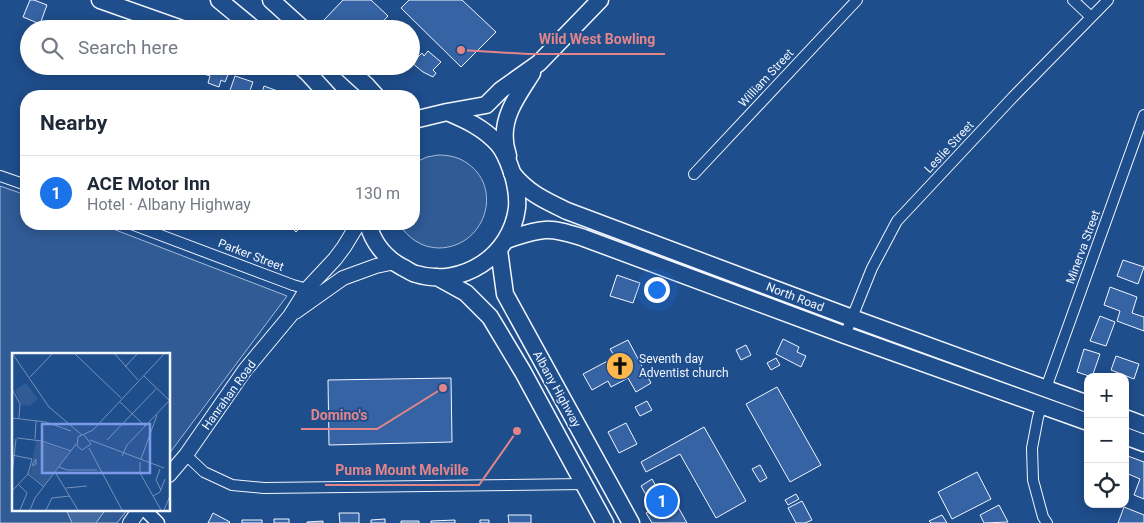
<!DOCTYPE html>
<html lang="en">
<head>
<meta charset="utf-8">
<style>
  :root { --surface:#fff; --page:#f6f6f7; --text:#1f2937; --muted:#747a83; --line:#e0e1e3; --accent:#1a73e8 }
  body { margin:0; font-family:Roboto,sans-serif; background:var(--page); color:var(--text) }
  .controls { position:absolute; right:15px; bottom:15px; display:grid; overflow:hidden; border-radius:10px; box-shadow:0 2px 12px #0003 }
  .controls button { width:45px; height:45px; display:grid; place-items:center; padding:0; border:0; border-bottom:1px solid var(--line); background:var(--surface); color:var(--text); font:25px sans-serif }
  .you { position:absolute; left:656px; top:289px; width:18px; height:18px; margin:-12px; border:4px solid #fff; border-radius:50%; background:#1a73e8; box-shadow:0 0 0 8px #1a73e833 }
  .badge { display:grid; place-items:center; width:32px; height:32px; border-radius:50%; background:var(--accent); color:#fff; font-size:16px; font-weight:700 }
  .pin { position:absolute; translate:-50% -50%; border:2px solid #fff; box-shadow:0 1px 5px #0006 }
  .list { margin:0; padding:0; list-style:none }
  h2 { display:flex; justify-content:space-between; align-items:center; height:65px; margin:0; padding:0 20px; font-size:21px }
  h2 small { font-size:16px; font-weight:400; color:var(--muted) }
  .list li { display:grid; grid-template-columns:32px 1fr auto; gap:15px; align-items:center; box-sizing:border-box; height:75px; padding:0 20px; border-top:1px solid var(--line) }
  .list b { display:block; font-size:19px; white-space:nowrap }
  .list p { margin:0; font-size:16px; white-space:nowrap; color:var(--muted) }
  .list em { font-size:16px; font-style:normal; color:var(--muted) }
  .icon { flex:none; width:28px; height:28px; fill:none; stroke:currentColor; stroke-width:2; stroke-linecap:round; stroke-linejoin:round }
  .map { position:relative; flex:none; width:1144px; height:523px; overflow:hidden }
  .search { position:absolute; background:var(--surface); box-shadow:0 2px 12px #0003; left:20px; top:20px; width:400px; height:55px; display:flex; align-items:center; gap:12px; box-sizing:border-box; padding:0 18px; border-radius:28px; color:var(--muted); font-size:19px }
  .panel { position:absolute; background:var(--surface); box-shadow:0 2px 12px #0003; left:20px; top:90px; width:400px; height:140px; border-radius:20px }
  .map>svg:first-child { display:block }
</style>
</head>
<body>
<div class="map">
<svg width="1144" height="523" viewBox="0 0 1144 523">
  <rect width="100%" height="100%" fill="#1f4e8c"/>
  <path fill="#305b95" stroke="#a8bbd7" d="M438 155C446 155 453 156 460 159 506 181 488 247 439 248 422 248 408 238 399 224H414V163L427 157Z
    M0 186 26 195V224H100L287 296 169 454V354H14V509H128L117 523H0Z"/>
  <path fill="#446ba0" stroke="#a8bbd7" d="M66 509H106L96 523H72Z"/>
  <path fill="#3563a3" stroke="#f2f6ff" d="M30 0H34L47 5 40 24 23 17Z
    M343 0H371L388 16 376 29H330L323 21Z
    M409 0H462L496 32 461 67 401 8Z
    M428 51 441 62 433 70 436 73 433 77 423 72 412 63 422 53 424 56Z
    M191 66H228L227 69 230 70 225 82 221 80 219 87 208 83 210 76 195 71 194 73 189 71Z
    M235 76 253 82 248 96H228Z
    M264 86 283 93 282 96H261Z
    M288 224H298L301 227 296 232Z
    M1123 260 1144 267 1138 284 1117 276Z
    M617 275 640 283 633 303 610 296Z
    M1110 287 1137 297 1132 313 1144 317V331L1117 321 1120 311 1104 305Z
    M1100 316 1115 322 1106 346 1090 341Z
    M783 339 799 347 797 352 806 356 801 367 776 354Z
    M628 340 651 383 636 392 628 378 611 387 608 381 592 390 583 374 615 357 610 349Z
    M746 345 751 355 741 360 736 350Z
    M1084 349 1100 354 1092 377 1077 372Z
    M1116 356 1139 364 1134 379 1111 370Z
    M776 358 780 365 771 370 767 363Z
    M451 378 452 442 329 445 328 380Z
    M777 387 821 465 790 482 746 404Z
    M647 401 652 410 640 416 635 407Z
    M626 423 637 444 619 453 608 432Z
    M704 427 746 501 716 518 680 454 646 472 641 462Z
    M1125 455 1144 462V499L1134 495 1140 479 1126 473 1125 475Z
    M760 465 767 478 760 482 752 469Z
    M977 472 991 499 952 519 938 492Z
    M652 479 660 493 668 489 687 523H652L646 513 654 509 641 486Z
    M796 494 799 499 788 505 785 500Z
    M802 501 812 520 805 523H796L788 508Z
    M999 505 1008 522 984 523 980 515Z
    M1124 507 1144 515V523H1118Z
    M213 513 230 522 229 523H208Z
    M339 513H359V523H340Z
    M508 515H531V523H509Z
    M942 515 947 523H931L929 521Z
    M274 519H289V523H274Z
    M385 519V523H371V520Z
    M242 520H262V523H242Z
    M455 520V523H431V521Z
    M480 520H489V523H480Z
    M323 521V523H307V522Z
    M401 521H419V523H401Z"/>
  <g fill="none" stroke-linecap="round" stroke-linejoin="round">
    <defs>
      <path id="minor" d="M1073 0 1091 17
        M694 174 857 0
        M0 176 26 185
        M131 224 293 285 307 289
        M845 335 872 268 897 221 1013 97 1108 0
        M1046 388 1144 115
        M1042 405 1038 417 1032 448 1033 480 1043 517 1047 523
        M186 455 204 472 232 485 264 488 584 484"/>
      <path id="tertiary" d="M144 509 158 523"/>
      <path id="secondary" d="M295 312 343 278 376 266 395 262
        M169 475 186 455 245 370 290 316 307 289 335 259 344 247 358 224
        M130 523 140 509"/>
      <path id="primary" d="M512 173C528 193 544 200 567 211L852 318 1088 404
        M506 240C519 236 531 231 545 230 558 229 571 234 584 238L845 335 1088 422
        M1125 418 1144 425
        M1125 436 1144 443"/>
      <path id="trunk" d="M100 0 182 29
        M219 0 254 29
        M271 0 303 29
        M300 66 308 73 329 96
        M345 66 367 86 376 96
        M414 120 447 112 486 105 501 90 539 63 600 0
        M508 156C507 151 505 146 505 141 502 115 519 94 532 73
        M368 224C373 242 385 258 402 267 407 269 411 273 416 274 462 288 511 256 517 208 518 197 516 186 513 175 509 164 506 153 498 144 484 128 466 120 447 112
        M499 250 505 294 631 523
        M437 277 466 293 490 317 523 372 605 523"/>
    </defs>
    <use href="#minor" stroke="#f2f6ff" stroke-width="12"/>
    <use href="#tertiary" stroke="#f2f6ff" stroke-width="15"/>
    <use href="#secondary" stroke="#f2f6ff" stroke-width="16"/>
    <use href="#primary" stroke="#f2f6ff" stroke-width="19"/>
    <use href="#trunk" stroke="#f2f6ff" stroke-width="19"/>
    <use href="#minor" stroke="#1f4e8c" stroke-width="10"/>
    <use href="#tertiary" stroke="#1f4e8c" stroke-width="12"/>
    <use href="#secondary" stroke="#1f4e8c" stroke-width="14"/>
    <use href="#primary" stroke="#1f4e8c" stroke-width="16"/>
    <use href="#trunk" stroke="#1f4e8c" stroke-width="16"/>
  </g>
  <defs>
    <symbol id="church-disc" viewBox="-11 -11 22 22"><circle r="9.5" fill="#ffb74d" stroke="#1f4e8c"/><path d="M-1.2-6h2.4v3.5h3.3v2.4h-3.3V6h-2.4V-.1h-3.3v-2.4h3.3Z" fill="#111"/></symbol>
  </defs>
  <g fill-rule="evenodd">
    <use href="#church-disc" x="604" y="350" width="32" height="32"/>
  </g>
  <g text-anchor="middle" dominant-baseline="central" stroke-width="4" stroke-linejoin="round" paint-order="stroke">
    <g font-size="12" fill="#f2f6ff" stroke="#1f4e8c">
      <text transform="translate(766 78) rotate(-47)">William Street</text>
      <text transform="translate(949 147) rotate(-47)">Leslie Street</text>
      <text transform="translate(1083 247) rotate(-70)">Minerva Street</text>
      <text transform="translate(251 255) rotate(21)">Parker Street</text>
      <text transform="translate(795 297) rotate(21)">North Road</text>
      <text transform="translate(557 389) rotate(61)">Albany Highway</text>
      <text transform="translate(229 395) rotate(-54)">Hanrahan Road</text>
    </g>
    <g font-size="12" fill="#f2f6ff" stroke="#1f4e8c" text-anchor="start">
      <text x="639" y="359">Seventh day<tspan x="639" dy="14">Adventist church</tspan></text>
    </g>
  </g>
  <g transform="translate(12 353)">
    <rect width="158" height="158" fill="#1f4e8c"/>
    <path d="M14 30 26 46 18 53 9 52 3 37ZM24 87 57 99 32 133 18 121Z" fill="#305b95"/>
    <path fill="none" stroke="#7391ba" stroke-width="1" d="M0 0 37 54 70 82M62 0 109 45M102 0 126 27M113 14 126 0M132 23 158 48M18 24 41 0M0 36 8 51 7 65M108 49 133 73M0 65 34 69 59 78M72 82 79 91 70 97 65 93 66 84 81 77 153 0M5 85 30 88 59 98M23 86 24 68M78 87 152 115M95 87 144 36M77 95 110 157M0 102 20 106 16 121 0 138M110 103 115 92 157 48M129 106 145 62M128 109V120L149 157M20 113 24 111V106L20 112M47 114 55 117H85M148 116 144 127 149 137M43 119 66 157M16 121 32 134M0 122 4 86M7 132 15 140 8 157M54 135 75 133M141 143 148 139 153 126M18 157 23 145 64 91M34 157 40 145 58 143M152 157 158 143"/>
    <path fill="#7d9aea" fill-opacity="0.15" stroke="#7d9aea" stroke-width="2.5" d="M30 71H138V120H30Z"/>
    <rect width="158" height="158" fill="none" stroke="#f2f6ff" stroke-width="2.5"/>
  </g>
  <path fill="none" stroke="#e38589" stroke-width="2" d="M461 50L529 54H665M443 388L377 429H301M517 431L479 485H325"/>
  <g fill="#e38589" stroke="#1f4e8c" stroke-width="2">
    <circle cx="461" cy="50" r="5"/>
    <circle cx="443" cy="388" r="5"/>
    <circle cx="517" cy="431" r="5"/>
  </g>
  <g font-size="14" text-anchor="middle" font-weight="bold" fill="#e38589" stroke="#1f4e8c" stroke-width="4" stroke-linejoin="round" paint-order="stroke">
    <text x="597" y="44">Wild West Bowling</text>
    <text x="339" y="420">Domino's</text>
    <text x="402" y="475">Puma Mount Melville</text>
  </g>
</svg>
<div class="controls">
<button>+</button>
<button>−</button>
<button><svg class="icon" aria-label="locate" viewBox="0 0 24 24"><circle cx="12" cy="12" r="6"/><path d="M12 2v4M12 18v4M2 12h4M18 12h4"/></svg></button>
</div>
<div class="you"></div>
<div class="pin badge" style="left:662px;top:501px">1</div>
<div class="search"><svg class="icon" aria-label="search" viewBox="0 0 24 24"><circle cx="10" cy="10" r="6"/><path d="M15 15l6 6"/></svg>Search here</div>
<section class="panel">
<h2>Nearby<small></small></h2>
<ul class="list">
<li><span class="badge">1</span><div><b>ACE Motor Inn</b><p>Hotel · Albany Highway</p></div><em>130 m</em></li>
</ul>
</section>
</div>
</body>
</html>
